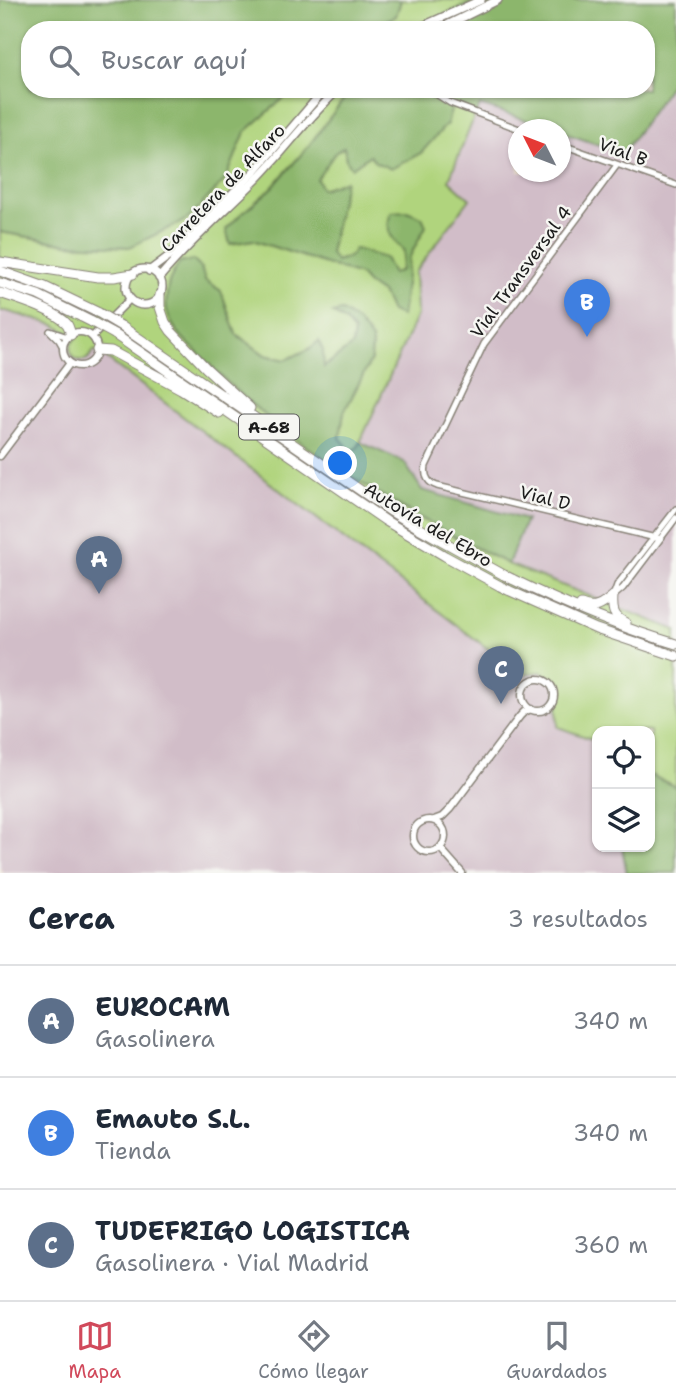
<!DOCTYPE html>
<html lang="es">
<head>
<meta charset="utf-8">
<style>
  :root { --surface:#fff; --page:#f2f2f3; --text:#1f2937; --muted:#747a83; --line:#e0e1e3; --accent:#d1495b }
  body { margin:0; font-family:"Shantell Sans",sans-serif; background:var(--page); color:var(--text) }
  .controls { position:absolute; right:21px; bottom:21px; display:grid; overflow:hidden; border-radius:14px; box-shadow:0 2px 5px #0004 }
  .controls button { width:63px; height:63px; display:grid; place-items:center; padding:0; border:0; border-bottom:2px solid var(--line); background:var(--surface); color:var(--text); font:35px sans-serif }
  .compass { position:absolute; left:508px; top:119px; width:63px; height:63px; border-radius:50%; background:var(--surface); box-shadow:0 2px 5px #0004; rotate:312deg }
  .you { position:absolute; left:341px; top:464px; width:24px; height:24px; margin:-18px; border:5px solid #fff; border-radius:50%; background:#1a73e8; box-shadow:0 0 0 10px #1a73e833 }
  .badge { display:grid; place-items:center; width:46px; height:46px; border-radius:50%; background:var(--accent); color:#fff; font-size:23px; font-weight:700 }
  .pin { position:absolute; translate:-50% -58px; filter:drop-shadow(0 2px 4px #0008) }
  .pin::after { content:''; position:absolute; top:37px; width:24px; height:21px; background:inherit; clip-path:polygon(0 0,100% 0,50% 100%) }
  .list { margin:0; padding:0; list-style:none }
  h2 { display:flex; justify-content:space-between; align-items:center; height:91px; margin:0; padding:0 28px; font-size:30px }
  h2 small { font-size:23px; font-weight:400; color:var(--muted) }
  .list li { display:grid; grid-template-columns:46px 1fr auto; gap:21px; align-items:center; box-sizing:border-box; height:112px; padding:0 28px; border-top:2px solid var(--line) }
  .list b { display:block; font-size:26px; white-space:nowrap }
  .list p { margin:0; font-size:23px; white-space:nowrap; color:var(--muted) }
  .list em { font-size:23px; font-style:normal; color:var(--muted) }
  .icon { flex:none; width:38px; height:38px; fill:none; stroke:currentColor; stroke-width:2; stroke-linecap:round; stroke-linejoin:round }
  .map { position:relative; flex:none; width:676px; height:873px; overflow:hidden }
  .search { position:absolute; background:var(--surface); box-shadow:0 2px 5px #0004; left:21px; right:21px; top:21px; height:77px; display:flex; align-items:center; gap:18px; box-sizing:border-box; padding:0 24px; border-radius:28px; color:var(--muted); font-size:26px }
  .sheet { height:427px; background:var(--surface) }
  nav { display:flex; justify-content:space-around; align-items:center; box-sizing:border-box; height:98px; border-top:2px solid var(--line); background:var(--surface); font-size:19px; color:var(--muted) }
  nav a { display:grid; justify-items:center; gap:4px }
  nav .on { color:var(--accent) }
  .map>svg:first-child { display:block }
</style>
</head>
<body>
<div class="map">
<svg width="676" height="873" viewBox="0 0 676 873">
  <rect width="100%" height="100%" fill="#f6f6f2"/>
  <filter id="ink" filterUnits="userSpaceOnUse"><feTurbulence type="fractalNoise" baseFrequency=".0143" numOctaves="2"/><feDisplacementMap in="SourceGraphic" scale="14" xChannelSelector="R" yChannelSelector="G"/><feConvolveMatrix kernelMatrix="1 2 1 2 8 2 1 2 1" color-interpolation-filters="sRGB"/></filter>
  <filter id="wash" filterUnits="userSpaceOnUse"><feTurbulence type="fractalNoise" baseFrequency=".00686" numOctaves="4" result="noise"/><feDisplacementMap in="SourceGraphic" scale="28" xChannelSelector="R" yChannelSelector="G"/><feGaussianBlur stdDeviation="1.57" result="paint"/><feColorMatrix in="noise" values="0 0 0 0 0 0 0 0 0 0 0 0 0 0 0 0 0 1.4 0 .05"/><feComposite in="paint" operator="in"/></filter>
  <g filter="url(#wash)">
    <rect width="100%" height="100%" fill="#f3e7d2"/>
    <path fill="#d1bdc8" d="M676 77V630L508 564 526 519 422 490 404 462 360 442 417 315 415 272 470 199 449 180 480 105 554 129 518 130V172H560L561 132 623 152Z
      M0 311H6L55 325 106 358 521 674 541 672 556 680 558 727 597 741V847H622L627 873H3L0 868Z"/>
    <path fill="#b0d47d" stroke="#66784c" stroke-width="2" d="M401 0H477L413 29 364 30 396 16Z
      M294 89H360L343 100 307 148 271 189 240 215 227 229 230 244 252 240 360 275 368 284 383 294 391 312 402 316 409 258 426 226 404 251 401 270 392 274 385 258 349 257 336 261 330 253 345 181 322 189 316 179 335 152 344 146 346 159 370 155 447 124 452 107 477 110 449 180 470 199 415 272 417 315 358 447 351 451 340 438 344 412 371 360 372 340 358 322 342 311 334 314 346 322 354 332 352 346 323 367V351L319 341 309 349 286 360 265 355 236 334 221 291 205 280 201 268 193 261 248 402 311 449 389 501 456 538 508 564 676 630V787L650 775V731H597V741L558 727 556 680 541 672 521 674 106 358 94 350C90 359 84 363 75 359 68 351 69 345 76 338L55 325 6 311H0V232L68 244 130 247 226 179 245 132Z"/>
    <path fill="#8cb66c" stroke="#546944" stroke-width="2" d="M0 0H401L396 16 364 30H30V89H294L245 132 226 179 188 219 130 247 68 244 0 232Z
      M477 0H676V77L623 153 561 132 560 130 554 129 480 105 476 114 452 106 447 124 421 153 391 169 375 162 370 155 352 168 346 159 344 147 335 153 317 179 322 189 345 181 330 253 336 261 349 257 355 249 385 258 393 274 401 270 404 251C392 240 384 230 391 212L407 211 422 217 426 226 409 258 402 316 391 312 383 294 368 284 360 275 253 240 230 244 226 229 240 215 271 189 307 148 343 100 360 89H646V30H408L413 29Z
      M193 260 201 268 205 280 221 291 236 334 265 355 286 360 309 349 319 341 323 351 324 367 352 346 354 331 346 322 333 313 342 311 358 322 372 340 371 360 344 412 340 438 351 451 358 447 360 442 404 462 422 490 526 520 508 564C400 510 279 441 197 352 186 341 172 329 168 314 165 307 167 290 169 282 171 276 176 269 179 263Z
      M650 775 676 787V873H627L622 847H650Z"/>
  </g>
  <g filter="url(#ink)">
    <g fill="none" stroke-linecap="round" stroke-linejoin="round">
      <defs>
        <path id="minor" d="M428 89 450 103 522 130
          M560 144 676 185
          M617 165 484 344 426 466C424 476 428 483 437 486L660 539
          M63 347 59 340 50 331 68 337
          M616 594 623 588 676 518
          M613 596 617 585 676 509"/>
        <path id="tertiary" d="M63 349a17 17 0 1 1 34 0a17 17 0 1 1-34 0Z
          M92 337 130 299
          M0 456 70 363
          M522 695a16 16 0 1 1 32 0a16 16 0 1 1-32 0Z
          M413 836a16 16 0 1 1 32 0a16 16 0 1 1-32 0Z
          M434 820 442 817 450 809 520 716 524 712 531 709
          M440 848 462 873"/>
        <path id="secondary" d="M414 30 481 0
          M437 30 498 0
          M126 287a18 18 0 1 1 36 0a18 18 0 1 1-36 0Z
          M149 271 169 256 254 172 318 97 327 89
          M159 278C189 242 225 211 258 178 286 149 309 116 339 89"/>
        <path id="motorway" d="M0 262 98 277H114L133 274
          M0 271 45 287 99 313
          M0 283 38 295 92 322
          M0 293C18 299 55 310 67 324 69 327 70 331 71 335
          M160 295V307L165 322 171 331 206 368 250 408
          M121 326 392 512 417 527 504 575
          M114 334 386 521 445 556 500 586
          M97 350 111 351 181 389 219 413
          M512 579C565 605 619 627 676 644
          M508 590 596 629 676 656
          M613 596C612 610 613 617 626 623
          M581 605C595 611 602 605 613 596"/>
      </defs>
      <use href="#minor" stroke="#888277" stroke-width="8"/>
      <use href="#tertiary" stroke="#888277" stroke-width="9"/>
      <use href="#secondary" stroke="#888277" stroke-width="10"/>
      <use href="#motorway" stroke="#888277" stroke-width="11"/>
      <use href="#minor" stroke="#fff" stroke-width="5"/>
      <use href="#tertiary" stroke="#fff" stroke-width="6"/>
      <use href="#secondary" stroke="#fff" stroke-width="7"/>
      <use href="#motorway" stroke="#fff" stroke-width="9"/>
      <defs>
        <path id="motorway-bridge" d="M99 313 121 326
          M92 322 114 334
          M504 575 512 579
          M500 586 508 590"/>
      </defs>
      <use href="#motorway-bridge" stroke="#888277" stroke-width="11" stroke-linecap="butt"/>
      <use href="#motorway-bridge" stroke="#fff" stroke-width="9"/>
    </g>
  </g>
  <g text-anchor="middle" dominant-baseline="central" stroke-width="5" stroke-linejoin="round" paint-order="stroke">
    <rect fill="#f6f6f2" stroke="#5d5d5c" stroke-width="2" x="239" y="414.5" width="60" height="25" rx="5"/>
    <g font-size="16" font-weight="bold" fill="#1c1c1c">
      <text x="269" y="427">A-68</text>
    </g>
    <g font-size="18" fill="#1c1c1c" stroke="#f6f6f2">
      <text transform="translate(623 152) rotate(20)">Vial B</text>
      <text transform="translate(223 188) rotate(-46)">Carretera de Alfaro</text>
      <text transform="translate(521 272) rotate(-54)">Vial Transversal 4</text>
      <text transform="translate(545 498) rotate(14)">Vial D</text>
      <text transform="translate(428 525) rotate(31)">Autovía del Ebro</text>
    </g>
  </g>
</svg>
<div class="controls">
<button><svg class="icon" aria-label="locate" viewBox="0 0 24 24"><circle cx="12" cy="12" r="6"/><path d="M12 2v4M12 18v4M2 12h4M18 12h4"/></svg></button>
<button><svg class="icon" aria-label="layers" viewBox="0 0 24 24"><path d="M12 4l9 5-9 5-9-5zM3 14l9 5 9-5"/></svg></button>
</div>
<svg class="compass" viewBox="-18 -18 36 36"><path d="M0-13l5 13h-10z" fill="#e53935"/><path d="M0 13l5-13h-10z" fill="#747a83"/></svg>
<div class="you"></div>
<div class="pin badge" style="left:99px;top:594px;background:#5c6f8a">A</div>
<div class="pin badge" style="left:587px;top:337px;background:#3f7fe0">B</div>
<div class="pin badge" style="left:501px;top:704px;background:#5c6f8a">C</div>
<div class="search"><svg class="icon" aria-label="search" viewBox="0 0 24 24"><circle cx="10" cy="10" r="6"/><path d="M15 15l6 6"/></svg>Buscar aquí</div>
</div>
<section class="sheet">
<h2>Cerca<small>3 resultados</small></h2>
<ul class="list">
<li><span class="badge" style="background:#5c6f8a">A</span><div><b>EUROCAM</b><p>Gasolinera</p></div><em>340 m</em></li>
<li><span class="badge" style="background:#3f7fe0">B</span><div><b>Emauto S.L.</b><p>Tienda</p></div><em>340 m</em></li>
<li><span class="badge" style="background:#5c6f8a">C</span><div><b>TUDEFRIGO LOGISTICA</b><p>Gasolinera · Vial Madrid</p></div><em>360 m</em></li>
</ul>
</section>
<nav>
<a class="on"><svg class="icon" aria-label="map" viewBox="0 0 24 24"><path d="M3 6l6-2 6 2 6-2v14l-6 2-6-2-6 2zM9 4v14M15 6v14"/></svg>Mapa</a>
<a><svg class="icon" aria-label="directions" viewBox="0 0 24 24"><path d="M12 3l9 9-9 9-9-9zM9 14v-3h6M13 9l2 2-2 2"/></svg>Cómo llegar</a>
<a><svg class="icon" aria-label="saved" viewBox="0 0 24 24"><path d="M7 4h10v16l-5-4-5 4z"/></svg>Guardados</a>
</nav>
</body>
</html>
